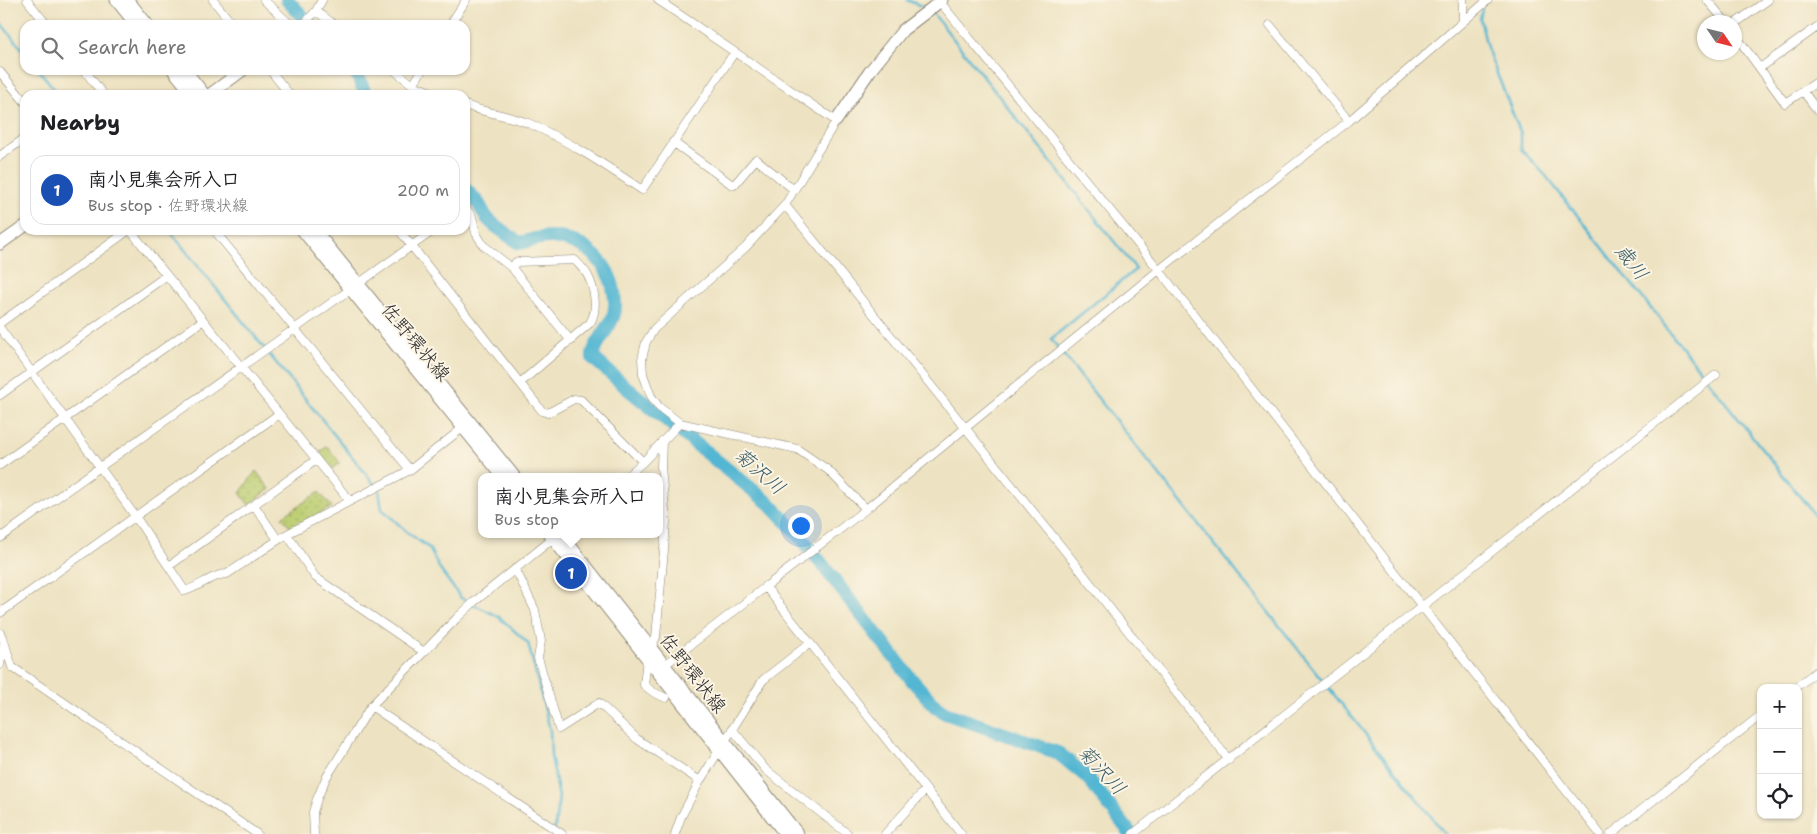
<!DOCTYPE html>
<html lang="en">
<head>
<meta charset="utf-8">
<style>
  :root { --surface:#fff; --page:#f2f2f2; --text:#202124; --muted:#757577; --line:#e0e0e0; --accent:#0b8043 }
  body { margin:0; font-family:"Shantell Sans","Klee One",sans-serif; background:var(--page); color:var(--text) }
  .controls { position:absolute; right:15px; bottom:15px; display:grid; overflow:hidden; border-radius:10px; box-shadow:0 1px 4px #0004 }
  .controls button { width:45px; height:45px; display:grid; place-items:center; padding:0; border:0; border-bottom:1px solid var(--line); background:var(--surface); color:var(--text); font:25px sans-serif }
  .compass { position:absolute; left:1697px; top:15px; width:45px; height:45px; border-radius:50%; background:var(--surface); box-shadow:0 1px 4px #0004; rotate:125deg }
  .you { position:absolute; left:800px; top:525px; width:18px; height:18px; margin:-12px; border:4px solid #fff; border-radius:50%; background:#1a73e8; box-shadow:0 0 0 8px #1a73e833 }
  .badge { display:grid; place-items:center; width:32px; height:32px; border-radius:50%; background:var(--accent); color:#fff; font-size:16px; font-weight:700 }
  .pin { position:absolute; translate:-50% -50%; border:2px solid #fff; box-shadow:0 1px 5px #0006 }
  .popup { position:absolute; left:478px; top:473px; width:185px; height:65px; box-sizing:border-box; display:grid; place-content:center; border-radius:10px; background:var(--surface); filter:drop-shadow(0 1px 4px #0005); font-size:16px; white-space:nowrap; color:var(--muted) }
  .popup b { font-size:19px; color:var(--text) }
  .popup::after { content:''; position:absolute; left:50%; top:100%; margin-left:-10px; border:10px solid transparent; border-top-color:var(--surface) }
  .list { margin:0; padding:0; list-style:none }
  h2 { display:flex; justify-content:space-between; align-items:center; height:65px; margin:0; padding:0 20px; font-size:21px }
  h2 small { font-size:16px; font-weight:400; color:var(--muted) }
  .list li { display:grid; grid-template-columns:32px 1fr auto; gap:15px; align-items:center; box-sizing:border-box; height:70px; margin:0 10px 10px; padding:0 10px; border:1px solid var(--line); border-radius:15px }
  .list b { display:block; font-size:19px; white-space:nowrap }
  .list p { margin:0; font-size:16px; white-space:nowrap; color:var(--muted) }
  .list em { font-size:16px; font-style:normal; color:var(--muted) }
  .icon { flex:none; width:28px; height:28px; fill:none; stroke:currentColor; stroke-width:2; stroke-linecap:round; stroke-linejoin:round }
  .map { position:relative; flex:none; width:1817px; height:834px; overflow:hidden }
  .search { position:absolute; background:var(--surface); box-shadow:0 1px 4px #0004; left:20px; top:20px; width:450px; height:55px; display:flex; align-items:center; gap:12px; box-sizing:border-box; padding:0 18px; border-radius:15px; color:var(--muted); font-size:19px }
  .panel { position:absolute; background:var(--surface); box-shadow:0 1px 4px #0004; left:20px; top:90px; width:450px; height:145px; border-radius:15px }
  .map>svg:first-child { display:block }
</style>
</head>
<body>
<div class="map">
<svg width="1817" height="834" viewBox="0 0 1817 834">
  <defs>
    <pattern id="grass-dots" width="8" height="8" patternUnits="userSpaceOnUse" patternTransform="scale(1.25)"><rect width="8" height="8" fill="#bbcd70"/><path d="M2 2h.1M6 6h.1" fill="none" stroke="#a1b061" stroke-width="1.8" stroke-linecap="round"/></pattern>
  </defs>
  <rect width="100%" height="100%" fill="#fcf5e5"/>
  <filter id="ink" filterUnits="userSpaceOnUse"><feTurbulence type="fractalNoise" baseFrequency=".02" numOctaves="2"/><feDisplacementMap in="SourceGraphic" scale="10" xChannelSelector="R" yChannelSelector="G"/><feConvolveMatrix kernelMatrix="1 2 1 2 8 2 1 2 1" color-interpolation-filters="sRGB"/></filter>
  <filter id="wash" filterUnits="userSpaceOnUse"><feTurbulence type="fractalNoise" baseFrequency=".0096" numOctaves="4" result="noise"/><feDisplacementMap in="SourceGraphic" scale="20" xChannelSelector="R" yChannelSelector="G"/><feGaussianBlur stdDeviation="1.12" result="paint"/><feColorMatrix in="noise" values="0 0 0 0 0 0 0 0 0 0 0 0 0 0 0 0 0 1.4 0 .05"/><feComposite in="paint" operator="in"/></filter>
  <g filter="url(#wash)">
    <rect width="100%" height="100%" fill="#ede2c1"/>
    <path fill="url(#grass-dots)" stroke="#737c4e" d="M327 446 340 463 329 471 316 456Z
      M256 471 270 489 249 505 240 493Z
      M319 492 332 507 291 528 282 517Z"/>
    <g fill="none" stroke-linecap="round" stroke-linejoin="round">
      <path stroke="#53b6d2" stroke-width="2.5" d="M907 0 926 8
        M1482 9 1480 19 1488 51 1521 134V149L1546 176 1817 518
        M932 12 1136 269 1051 339 1445 834
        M0 22 25 53
        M39 70 59 95
        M169 230 379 490 382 509 407 532 429 548 441 571 461 598 499 617 528 643 550 730 551 756 559 797 554 834"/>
      <path stroke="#53b6d2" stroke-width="14" d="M287 0 311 25
        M355 70 366 95
        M465 189 477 201 486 217 493 224 519 243C530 241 541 236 553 237 582 240 606 259 613 287 615 296 616 305 614 314 611 328 592 345 593 358L627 388 770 504 800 536 912 680 936 707 945 713 1058 753 1087 777 1131 834"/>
    </g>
  </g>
  <g filter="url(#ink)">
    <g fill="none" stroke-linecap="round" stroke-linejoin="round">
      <defs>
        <path id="street" d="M27 0 47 25
          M213 0 233 25
          M264 0 291 25
          M658 0 836 121 785 205 746 247 654 329 646 342 642 359 643 374 651 396 659 407 680 423 797 449 828 470 866 509
          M1463 0V22
          M1707 0 1726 22
          M940 2 1159 270 1600 834
          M316 11 335 25
          M1734 24 1768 0
          M303 25 316 11 322 0
          M450 25 466 0
          M1270 25 1349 121
          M1734 33 1785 103 1817 82
          M1760 68 1817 27
          M84 70 104 95
          M270 70 290 95
          M394 70 413 85 439 95
          M0 72 25 102
          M413 85 422 70
          M1803 91 1817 110
          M465 105C485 113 508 115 528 123 569 141 605 165 642 190L734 53
          M673 142 731 184 734 185 756 159 793 189
          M0 156 25 138
          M785 205 1069 556 1229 760
          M465 209 466 208 472 217 476 233 483 245 512 268 571 341
          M130 230 350 501
          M214 230 410 470
          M399 230 542 411 548 413 574 399 581 400 643 462
          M512 268 516 262 575 260C579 265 585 270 588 276 595 289 598 311 590 323L520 383
          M0 323 129 230
          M0 328 135 516 185 591C199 587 213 574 227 574L287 534 410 470 465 426
          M0 395 166 276
          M662 441 661 467 666 521 664 550 656 637 647 659 644 685 653 692 666 698
          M0 465 202 321
          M626 477 643 462 680 423
          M254 505 278 540
          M287 534 315 577 424 652
          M0 538 434 230
          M169 566 316 460
          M516 570 535 610 541 641 538 658 559 729 599 703 637 739 700 781
          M765 586 961 834
          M0 613 279 414
          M0 633 4 641 12 667 257 834
          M0 665 4 643
          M662 667 866 509 1159 270 1349 121 1488 0
          M1795 688 1817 671
          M371 706 562 834
          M732 729 766 770 848 834
          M314 834 313 812 317 799 326 778 371 706 456 619 474 602 555 537
          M675 834 681 817 700 781 763 680 810 643
          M885 834 925 790
          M1133 834 1716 375
          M1611 834 1761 715"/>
        <path id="secondary" d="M116 0 136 25
          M128 0 148 25
          M173 70 193 95
          M185 70 205 95
          M209 95 243 70
          M836 121 870 71 903 30 942 0
          M302 230 503 477
          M315 230 515 477
          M0 244 25 226
          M549 534 785 834
          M561 534 798 834"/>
      </defs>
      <use href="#street" stroke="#8c8676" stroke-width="9"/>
      <use href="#secondary" stroke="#8c8676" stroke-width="13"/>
      <use href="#street" stroke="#fff" stroke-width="8"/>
      <use href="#secondary" stroke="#fff" stroke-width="11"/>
    </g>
  </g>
  <g text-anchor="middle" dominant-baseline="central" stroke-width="4" stroke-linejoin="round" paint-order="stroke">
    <g font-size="19" fill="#2b2b2b" stroke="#fcf5e5">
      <text transform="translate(416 342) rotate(50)">佐野環状線</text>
      <text transform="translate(693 673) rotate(52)">佐野環状線</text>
    </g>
    <g font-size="20" font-style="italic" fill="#395c65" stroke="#fcf5e5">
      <text transform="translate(1632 262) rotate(52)">歳川</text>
      <text transform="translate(760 471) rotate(41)">菊沢川</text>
      <text transform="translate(1102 770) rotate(47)">菊沢川</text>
    </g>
  </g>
</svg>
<div class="controls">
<button>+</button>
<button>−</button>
<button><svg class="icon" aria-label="locate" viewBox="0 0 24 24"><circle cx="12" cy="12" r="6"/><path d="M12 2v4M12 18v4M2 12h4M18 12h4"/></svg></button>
</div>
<svg class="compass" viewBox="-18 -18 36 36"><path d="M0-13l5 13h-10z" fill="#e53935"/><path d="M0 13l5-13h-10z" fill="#757577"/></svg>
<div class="you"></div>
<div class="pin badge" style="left:571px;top:573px;background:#1a4fb4">1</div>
<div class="popup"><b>南小見集会所入口</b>Bus stop</div>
<div class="search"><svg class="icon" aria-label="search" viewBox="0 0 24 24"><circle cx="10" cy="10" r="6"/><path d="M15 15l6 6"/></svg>Search here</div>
<section class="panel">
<h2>Nearby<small></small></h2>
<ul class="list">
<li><span class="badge" style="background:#1a4fb4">1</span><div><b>南小見集会所入口</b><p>Bus stop · 佐野環状線</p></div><em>200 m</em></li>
</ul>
</section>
</div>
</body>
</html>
